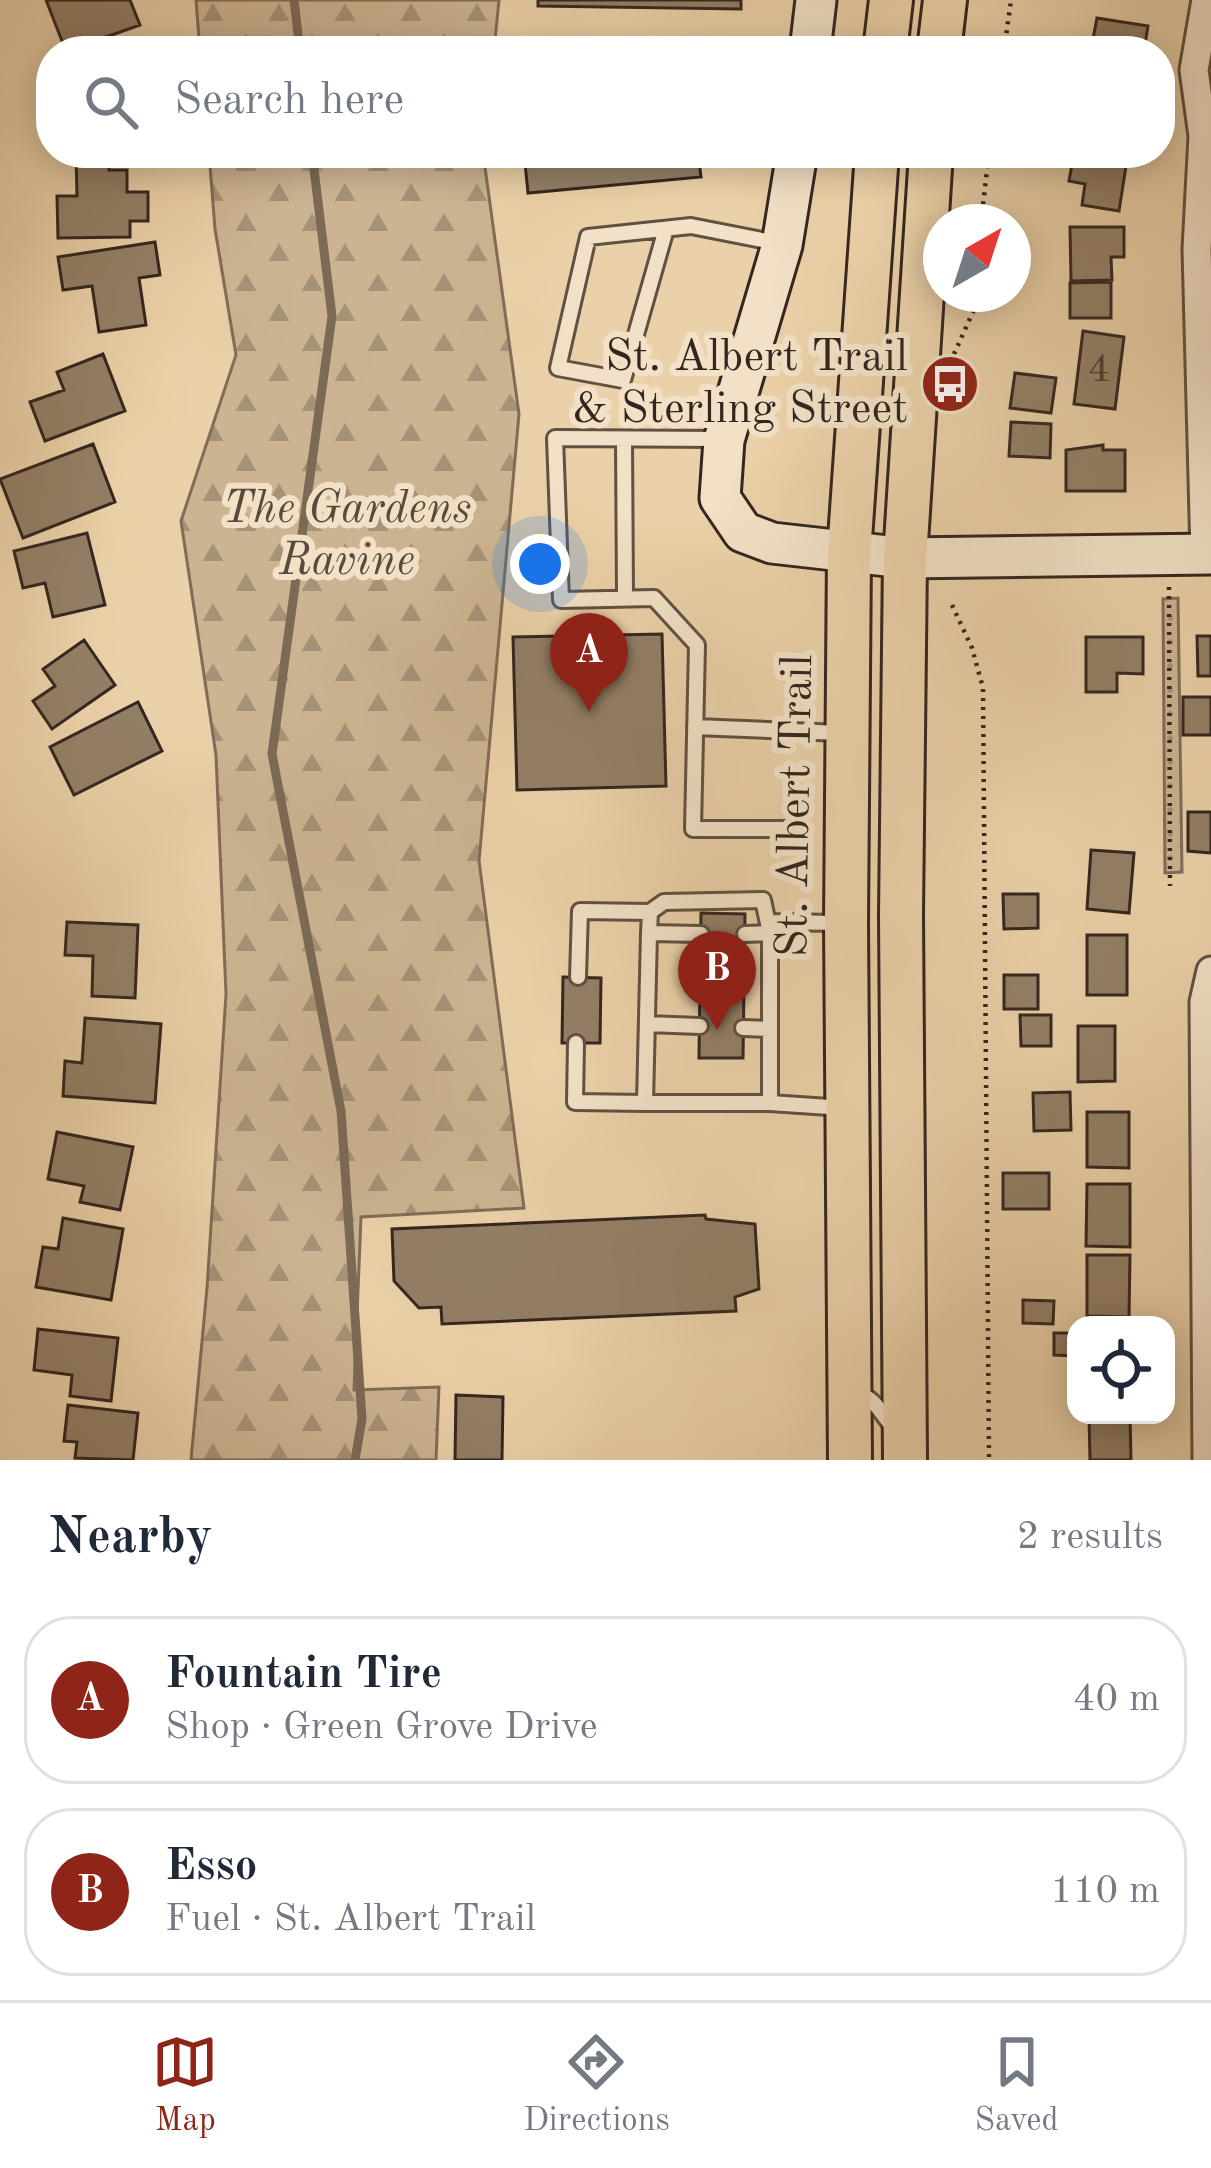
<!DOCTYPE html>
<html lang="en">
<head>
<meta charset="utf-8">
<style>
  :root { --surface:#fff; --page:#f6f6f7; --text:#1f2937; --muted:#747a83; --line:#e0e1e3; --accent:#8f2418 }
  body { margin:0; font-family:"Old Standard TT",serif; background:var(--page); color:var(--text) }
  .controls { position:absolute; right:36px; bottom:36px; display:grid; overflow:hidden; border-radius:24px; box-shadow:0 6px 30px #0003 }
  .controls button { width:108px; height:108px; display:grid; place-items:center; padding:0; border:0; border-bottom:3px solid var(--line); background:var(--surface); color:var(--text); font:60px sans-serif }
  .compass { position:absolute; left:923px; top:204px; width:108px; height:108px; border-radius:50%; background:var(--surface); box-shadow:0 6px 30px #0003; rotate:39deg }
  .you { position:absolute; left:540px; top:564px; width:42px; height:42px; margin:-30px; border:9px solid #fff; border-radius:50%; background:#1a73e8; box-shadow:0 0 0 18px #1a73e833 }
  .badge { display:grid; place-items:center; width:78px; height:78px; border-radius:50%; background:var(--accent); color:#fff; font-size:39px; font-weight:700 }
  .pin { position:absolute; translate:-50% -99px; filter:drop-shadow(0 3px 6px #0008) }
  .pin::after { content:''; position:absolute; top:63px; width:42px; height:36px; background:inherit; clip-path:polygon(0 0,100% 0,50% 100%) }
  .list { margin:0; padding:0; list-style:none }
  h2 { display:flex; justify-content:space-between; align-items:center; height:156px; margin:0; padding:0 48px; font-size:51px }
  h2 small { font-size:39px; font-weight:400; color:var(--muted) }
  .list li { display:grid; grid-template-columns:78px 1fr auto; gap:36px; align-items:center; box-sizing:border-box; height:168px; margin:0 24px 24px; padding:0 24px; border:3px solid var(--line); border-radius:48px }
  .list b { display:block; font-size:45px; white-space:nowrap }
  .list p { margin:0; font-size:39px; white-space:nowrap; color:var(--muted) }
  .list em { font-size:39px; font-style:normal; color:var(--muted) }
  .icon { flex:none; width:66px; height:66px; fill:none; stroke:currentColor; stroke-width:2; stroke-linecap:round; stroke-linejoin:round }
  .map { position:relative; flex:none; width:1211px; height:1460px; overflow:hidden }
  .search { position:absolute; background:var(--surface); box-shadow:0 6px 30px #0003; left:36px; right:36px; top:36px; height:132px; display:flex; align-items:center; gap:30px; box-sizing:border-box; padding:0 42px; border-radius:48px; color:var(--muted); font-size:45px }
  .sheet { height:540px; background:var(--surface) }
  nav { display:flex; justify-content:space-around; align-items:center; box-sizing:border-box; height:168px; border-top:3px solid var(--line); background:var(--surface); font-size:33px; color:var(--muted) }
  nav a { display:grid; justify-items:center; gap:6px }
  nav .on { color:var(--accent) }
  .map>svg:first-child { display:block }
</style>
</head>
<body>
<div class="map">
<svg width="1211" height="1460" viewBox="0 0 1211 1460">
  <defs>
    <pattern id="grass-dots" width="8" height="8" patternUnits="userSpaceOnUse" patternTransform="scale(3)"><rect width="8" height="8" fill="#ccb492"/><path d="M2 2h.1M6 6h.1" fill="none" stroke="#a69277" stroke-width="1.8" stroke-linecap="round"/></pattern>
    <pattern id="forest-firs" width="22" height="20" patternUnits="userSpaceOnUse" patternTransform="scale(3)"><rect width="22" height="20" fill="#ccb492"/><path d="M5 1l3.5 6h-7zM16 11l3.5 6h-7z" fill="#a69277"/></pattern>
  </defs>
  <rect width="100%" height="100%" fill="#ebd1a9"/>
  <filter id="stains"><feTurbulence type="fractalNoise" baseFrequency=".00167" numOctaves="4"/><feColorMatrix values="0 0 0 0 .2 0 0 0 0 .09 0 0 0 0 .02 0 0 0 .5 -.17"/></filter>
  <radialGradient id="worn" r=".72"><stop offset=".6" stop-color="#630" stop-opacity="0"/><stop offset="1" stop-color="#630" stop-opacity=".3"/></radialGradient>
  <path fill="url(#grass-dots)" stroke="#806d58" stroke-width="3" d="M1178 598 1182 872 1165 873 1163 599Z"/>
  <path fill="url(#forest-firs)" stroke="#806d58" stroke-width="3" d="M196 0H499L494 51H200Z
    M209 153H483L519 414 479 861 524 1208 361 1217 354 1390 439 1387 436 1460H191L207 1288 226 994 216 755 181 521 236 355 215 229Z"/>
  <g fill="none" stroke-linecap="round" stroke-linejoin="round">
    <path stroke="#7c6a56" stroke-width="9" d="M294 0 300 51
      M312 153 332 316 272 754 341 1111 362 1419 355 1460"/>
  </g>
  <path fill="#937f67" stroke="#33261f" stroke-width="3" d="M46 0H130L140 25 66 51Z
    M538 0H741V9L538 6Z
    M1097 18 1148 26 1144 51H1106L1108 41 1093 39Z
    M524 153H698L701 177 528 193Z
    M1074 153H1128L1119 211 1082 205 1085 184 1069 181Z
    M109 154V170H127V192H148V221H130V237L58 238 57 196H77L76 155Z
    M1070 227H1124V257H1111L1112 280 1071 281Z
    M155 242 160 275 139 278 146 325 99 332 92 286 63 290 58 257Z
    M1111 282V318H1070V283Z
    M1083 331 1124 337 1115 409 1074 404Z
    M103 354 125 411 45 441 30 402 64 390 57 372Z
    M1015 373 1056 378 1051 413 1010 408Z
    M1011 422 1051 424 1050 458 1009 456Z
    M93 444 115 502 23 538 0 479Z
    M1103 445V450H1125V491H1066V450Z
    M87 533 105 605 53 617 45 583 23 588 14 551Z
    M662 634 666 786 517 790 513 637Z
    M1197 636H1211V676H1198Z
    M1086 637H1143V674L1117 673V692H1086Z
    M84 640 115 685 52 729 33 701 55 686 43 669Z
    M1183 697H1211V735H1183Z
    M138 702 162 751 74 795 50 747Z
    M1188 812H1211V853L1188 851Z
    M1091 850 1134 853 1129 913 1087 909Z
    M1003 894H1038V928L1004 929Z
    M701 913 745 914 743 1058H699Z
    M67 922 138 925 135 998 92 996 93 956 65 955Z
    M1087 935H1127V995H1087Z
    M1004 975H1038V1009H1004Z
    M563 977 601 978 600 1043H562Z
    M1020 1015H1051V1046H1021Z
    M85 1018 161 1024 155 1103 63 1096 65 1061 82 1063Z
    M1078 1026H1115V1081L1078 1082Z
    M1070 1092 1071 1130 1034 1131 1033 1093Z
    M1087 1112H1129V1168L1087 1167Z
    M57 1132 133 1147 120 1210 80 1202 84 1186 48 1179Z
    M1003 1173H1049V1209H1003Z
    M1087 1184H1130V1247L1086 1246Z
    M705 1215 706 1219 755 1224 759 1289 735 1297 736 1311 442 1324 441 1307 419 1308 394 1281 392 1229Z
    M63 1218 123 1229 111 1300 36 1287 43 1247 58 1249Z
    M1087 1255H1130L1129 1317 1087 1316Z
    M1023 1300 1054 1301 1053 1324 1023 1323Z
    M38 1329 118 1338 111 1401 70 1396 72 1375 34 1370Z
    M1054 1333H1076V1356L1054 1355Z
    M456 1395 503 1397 502 1460H455Z
    M68 1405 138 1413 133 1460 75 1458 77 1442 64 1441Z
    M1089 1415H1130L1131 1460H1090Z"/>
  <g fill="none" stroke-linecap="round" stroke-linejoin="round">
    <defs>
      <path id="lane" d="M666 229 623 380 558 368 588 237 691 226 777 243
        M624 439 625 596
        M719 439 555 438 561 600 654 598 697 645 693 829H785
        M695 727 840 733
        M768 922 841 923
        M649 933 650 912 664 902 763 900 770 933V1103
        M701 934 649 933 645 1103H770L844 1108
        M745 934 770 933
        M578 977 580 911 650 912
        M647 1024 700 1026
        M743 1028 769 1029
        M576 1043 575 1102 645 1103
        M858 1393C878 1400 882 1417 897 1431"/>
      <path id="street" d="M1205 555 1197 249 1203 136 1194 70 1206 0
        M1207 1460 1204 1002 1211 971"/>
      <path id="secondary" d="M810 51 816 0
        M797 153 782 245 724 440 720 498 743 532 772 543 905 558 1211 554"/>
      <path id="primary" d="M885 51 891 0
        M939 51 945 0
        M850 1460 846 923 849 553 877 153
        M905 1460 901 915 905 558 931 153"/>
    </defs>
    <use href="#lane" stroke="#615142" stroke-width="20"/>
    <use href="#street" stroke="#615142" stroke-width="33"/>
    <use href="#secondary" stroke="#33261f" stroke-width="45"/>
    <use href="#primary" stroke="#33261f" stroke-width="48"/>
    <path stroke="#33261f" stroke-width="4.5" stroke-dasharray="3 6" stroke-linecap="butt" d="M1004 51 1011 0
      M981 222 989 153
      M954 354 981 294
      M1169 587 1170 886
      M952 605 972 648 983 688 989 1460"/>
    <use href="#lane" stroke="#f2e1c7" stroke-width="14"/>
    <use href="#street" stroke="#f2e1c7" stroke-width="27"/>
    <use href="#secondary" stroke="#f2e1c7" stroke-width="39"/>
    <use href="#primary" stroke="#ebd1a9" stroke-width="42"/>
  </g>
  <defs>
    <symbol id="bus-disc" viewBox="-11 -11 22 22"><circle r="9.5" fill="#8f2418" stroke="#f2e1c7"/><path d="M-5-6H5V4H4V6H2V4H-2V6H-4V4H-5ZM-3.5-4V0h7V-4ZM-3.5 1.2v1.5H-2V1.2ZM2 1.2v1.5H3.5V1.2Z" fill="#fff"/></symbol>
  </defs>
  <g fill-rule="evenodd">
    <use href="#bus-disc" x="917" y="351" width="66" height="66"/>
  </g>
  <g text-anchor="middle" dominant-baseline="central" stroke-width="12" stroke-linejoin="round" paint-order="stroke">
    <g font-size="39" fill="#4b3c31">
      <text x="1099" y="370">4</text>
    </g>
    <g font-size="45" fill="#33261f" stroke="#f2e1c7" text-anchor="end">
      <text x="908" y="358">St. Albert Trail<tspan x="908" dy="52">&amp; Sterling Street</tspan></text>
    </g>
    <g font-size="45" font-style="italic" fill="#594a3c" stroke="#f2e1c7">
      <text x="347" y="510">The Gardens<tspan x="347" dy="52">Ravine</tspan></text>
    </g>
    <g font-size="45" fill="#33261f" stroke="#f2e1c7">
      <text transform="translate(797 806) rotate(-89)">St. Albert Trail</text>
    </g>
  </g>
  <rect width="100%" height="100%" filter="url(#stains)"/>
  <rect width="100%" height="100%" fill="url(#worn)"/>
</svg>
<div class="controls">
<button><svg class="icon" aria-label="locate" viewBox="0 0 24 24"><circle cx="12" cy="12" r="6"/><path d="M12 2v4M12 18v4M2 12h4M18 12h4"/></svg></button>
</div>
<svg class="compass" viewBox="-18 -18 36 36"><path d="M0-13l5 13h-10z" fill="#e53935"/><path d="M0 13l5-13h-10z" fill="#747a83"/></svg>
<div class="you"></div>
<div class="pin badge" style="left:589px;top:712px">A</div>
<div class="pin badge" style="left:717px;top:1030px">B</div>
<div class="search"><svg class="icon" aria-label="search" viewBox="0 0 24 24"><circle cx="10" cy="10" r="6"/><path d="M15 15l6 6"/></svg>Search here</div>
</div>
<section class="sheet">
<h2>Nearby<small>2 results</small></h2>
<ul class="list">
<li><span class="badge">A</span><div><b>Fountain Tire</b><p>Shop · Green Grove Drive</p></div><em>40 m</em></li>
<li><span class="badge">B</span><div><b>Esso</b><p>Fuel · St. Albert Trail</p></div><em>110 m</em></li>
</ul>
</section>
<nav>
<a class="on"><svg class="icon" aria-label="map" viewBox="0 0 24 24"><path d="M3 6l6-2 6 2 6-2v14l-6 2-6-2-6 2zM9 4v14M15 6v14"/></svg>Map</a>
<a><svg class="icon" aria-label="directions" viewBox="0 0 24 24"><path d="M12 3l9 9-9 9-9-9zM9 14v-3h6M13 9l2 2-2 2"/></svg>Directions</a>
<a><svg class="icon" aria-label="saved" viewBox="0 0 24 24"><path d="M7 4h10v16l-5-4-5 4z"/></svg>Saved</a>
</nav>
</body>
</html>
